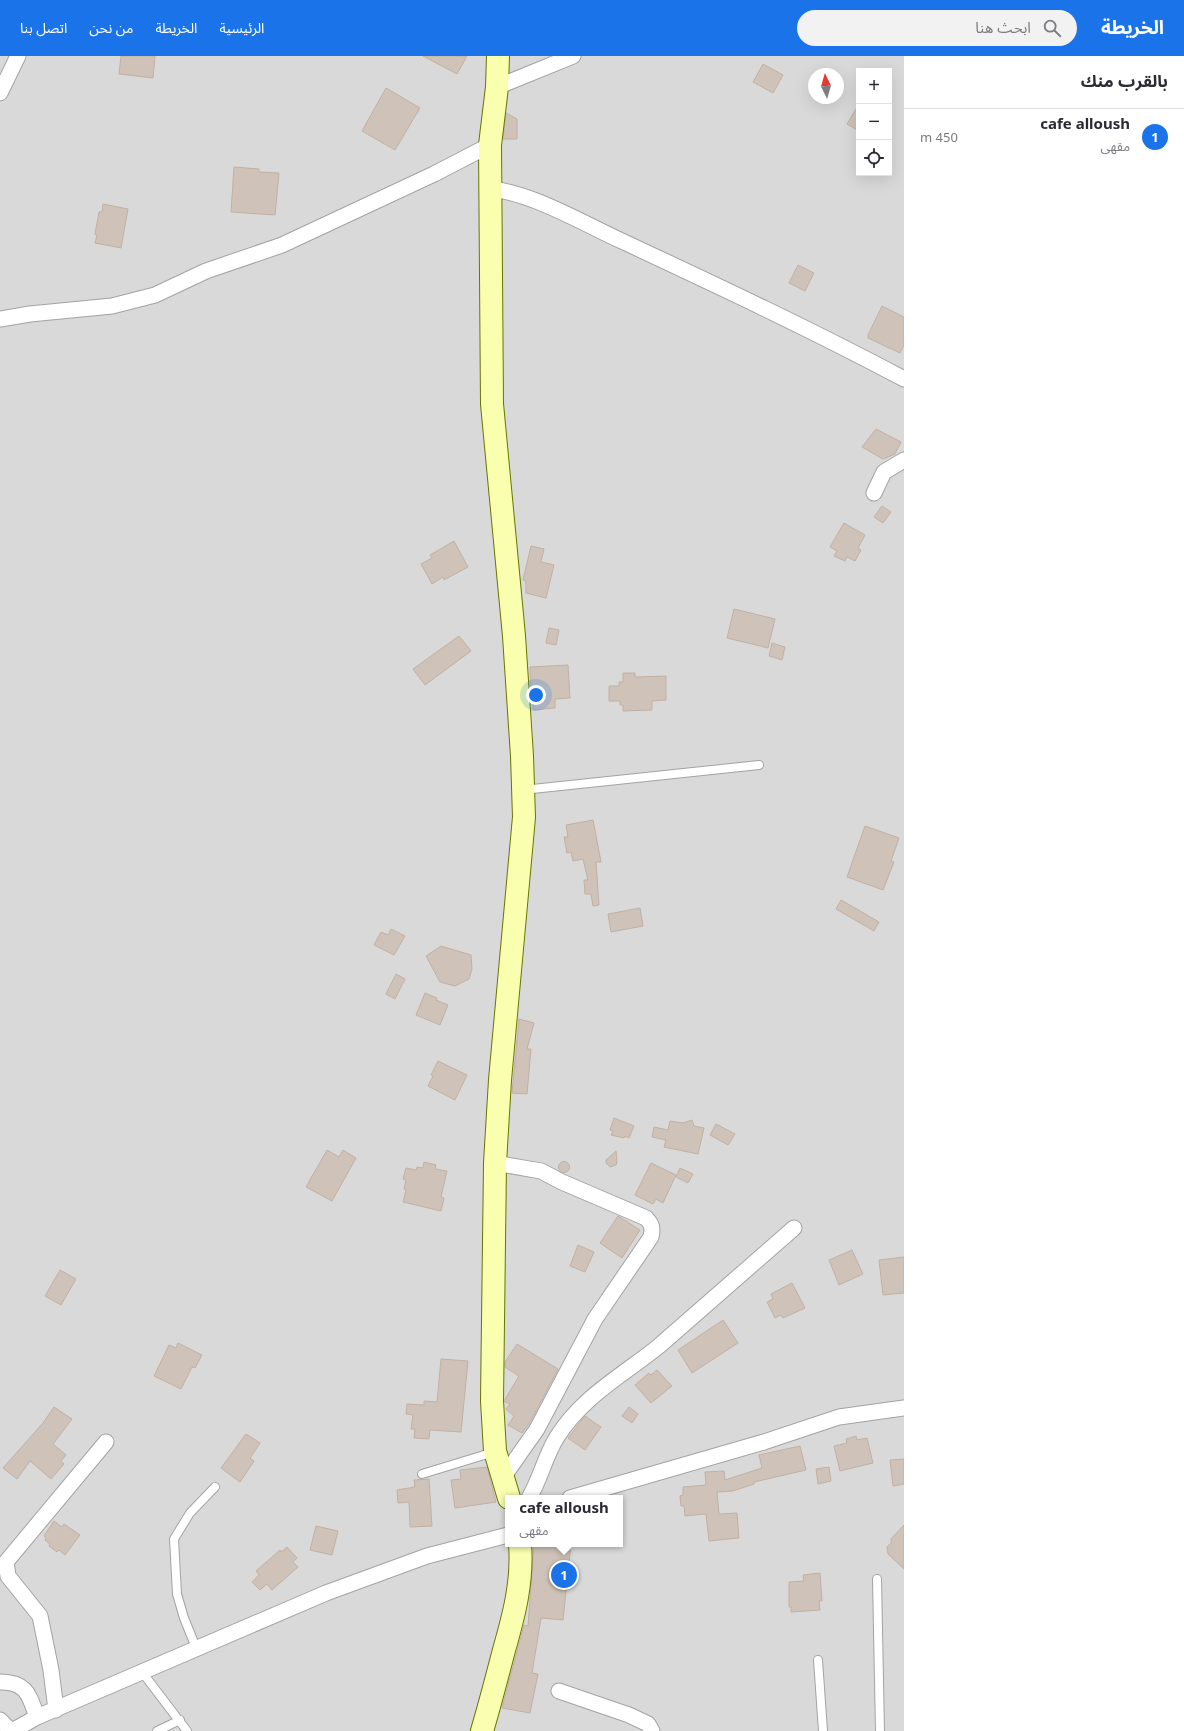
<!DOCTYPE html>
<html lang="ar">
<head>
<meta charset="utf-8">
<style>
  :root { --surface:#fff; --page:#f2f2f3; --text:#2b2b33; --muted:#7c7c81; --line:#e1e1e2; --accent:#1a73e8 }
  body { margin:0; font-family:"Noto Sans","Noto Sans Arabic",sans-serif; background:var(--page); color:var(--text); direction:rtl }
  .controls { position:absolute; right:12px; top:12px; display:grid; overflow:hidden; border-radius:0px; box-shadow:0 4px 16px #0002 }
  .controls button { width:36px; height:36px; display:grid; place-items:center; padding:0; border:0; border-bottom:1px solid var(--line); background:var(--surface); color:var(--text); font:20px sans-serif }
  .compass { position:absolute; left:808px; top:12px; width:36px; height:36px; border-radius:50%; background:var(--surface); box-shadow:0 4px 16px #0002; rotate:355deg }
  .you { position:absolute; left:536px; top:639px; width:14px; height:14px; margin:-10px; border:3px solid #fff; border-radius:50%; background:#1a73e8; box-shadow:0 0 0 6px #1a73e833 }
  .badge { display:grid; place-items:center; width:26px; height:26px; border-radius:50%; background:var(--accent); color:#fff; font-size:13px; font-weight:700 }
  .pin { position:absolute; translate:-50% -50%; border:2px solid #fff; box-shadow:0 1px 4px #0006 }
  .popup { position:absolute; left:505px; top:1439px; width:118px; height:52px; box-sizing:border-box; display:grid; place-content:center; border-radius:0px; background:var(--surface); filter:drop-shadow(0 1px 3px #0005); font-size:13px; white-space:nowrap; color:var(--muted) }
  .popup b { font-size:15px; color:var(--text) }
  .popup::after { content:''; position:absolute; left:50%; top:100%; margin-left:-8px; border:8px solid transparent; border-top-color:var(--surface) }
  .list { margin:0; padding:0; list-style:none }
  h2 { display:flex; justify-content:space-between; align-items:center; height:52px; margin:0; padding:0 16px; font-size:17px }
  h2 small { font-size:13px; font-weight:400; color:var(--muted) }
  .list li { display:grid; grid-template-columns:26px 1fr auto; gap:12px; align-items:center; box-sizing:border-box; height:56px; padding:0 16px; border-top:1px solid var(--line) }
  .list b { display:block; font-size:15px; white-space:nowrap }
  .list p { margin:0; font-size:13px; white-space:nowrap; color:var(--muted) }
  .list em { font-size:13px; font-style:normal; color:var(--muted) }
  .icon { flex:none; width:22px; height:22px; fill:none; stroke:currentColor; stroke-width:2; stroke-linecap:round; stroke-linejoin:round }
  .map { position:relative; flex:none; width:904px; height:1675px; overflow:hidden; direction:ltr }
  header { display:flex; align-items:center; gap:24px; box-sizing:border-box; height:56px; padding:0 20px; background:var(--accent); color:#fff }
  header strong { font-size:19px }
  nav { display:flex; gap:22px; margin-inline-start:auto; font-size:14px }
  .search { width:280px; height:36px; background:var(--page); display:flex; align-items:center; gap:10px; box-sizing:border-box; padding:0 14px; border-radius:22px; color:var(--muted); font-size:15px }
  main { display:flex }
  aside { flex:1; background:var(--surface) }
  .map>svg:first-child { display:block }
</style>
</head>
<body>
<header>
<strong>الخريطة</strong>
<div class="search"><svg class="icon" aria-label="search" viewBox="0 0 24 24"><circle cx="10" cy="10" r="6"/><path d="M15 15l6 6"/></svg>ابحث هنا</div>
<nav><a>الرئيسية</a><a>الخريطة</a><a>من نحن</a><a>اتصل بنا</a></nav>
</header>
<main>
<aside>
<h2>بالقرب منك<small></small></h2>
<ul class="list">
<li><span class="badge">1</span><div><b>cafe alloush</b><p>مقهى</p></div><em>450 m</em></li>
</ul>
</aside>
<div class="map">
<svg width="904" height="1675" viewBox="0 0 904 1675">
  <rect width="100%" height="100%" fill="#efeae0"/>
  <path fill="#dad9d9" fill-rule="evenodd" d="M0 0H904V1675H0ZM859 15H889V117H859ZM814 18H838V42H814ZM508 1442H620V1488H508Z"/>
  <path fill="#cfc3b9" stroke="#c2b0a1" d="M121 0H155L153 22 119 18Z
    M423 0H467L457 18Z
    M763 8 783 19 773 37 753 26Z
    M386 32 420 52 395 94 362 75Z
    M859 48V75L847 68Z
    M506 57 517 63V83H503Z
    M234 111 259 113V116L279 117 275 159 231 156Z
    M103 148 128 153 121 192 95 187 97 179 95 178 99 156H102Z
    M798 209 814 217 805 235 789 227Z
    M882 250 904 261V289L900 297 868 282V279Z
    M876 373 901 386 895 398 883 403 862 391Z
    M882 450 891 456 883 467 874 461Z
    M844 467 865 479 858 492 861 494 855 505 847 501 845 505 834 500 837 495 830 491Z
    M454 485 468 511 444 524 443 521 432 528 421 508 432 502 430 499Z
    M531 490 544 493 541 506 554 509 546 542 526 537V525L523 524Z
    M734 553 775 563 768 592 727 582Z
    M549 572 559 574 556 589 546 587Z
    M459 580 471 595 425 629 413 613Z
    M772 587 785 591 782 604 769 600Z
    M568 609 570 642 555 643V652L533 654V643L531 642 530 611Z
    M623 617H635V621L666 620V644L652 645V654L623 655V649H620V645H609V630H619V626H623Z
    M593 764 601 806H596L599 849 593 850 591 838H585L584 824H588L583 803 573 805 571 796 567 797 564 781H568L566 769Z
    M865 770 899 782 891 805 894 806 883 834 847 821Z
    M841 844 879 866 874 875 836 853Z
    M640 852 643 870 611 876 608 858Z
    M391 873 405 880 394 899 374 889 381 876 388 879Z
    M441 890 471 899 472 913 469 923 455 930 440 926 426 900Z
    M396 918 405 923 395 943 386 938Z
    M425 937 437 942 436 944 448 949 440 969 416 959Z
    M519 963 534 967 527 993H531L527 1038 512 1037Z
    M438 1005 467 1019 455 1044 428 1030 433 1020 431 1019Z
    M614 1062 634 1070 629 1082 625 1080 624 1082 611 1079 613 1075 610 1074Z
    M692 1064 694 1070 704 1072 698 1098 664 1091 666 1084 652 1081 654 1071 668 1074 670 1065 683 1067Z
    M716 1068 735 1078 728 1089 710 1079Z
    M327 1094 339 1101 343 1094 356 1102 332 1145 306 1131Z
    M616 1095 617 1106 616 1109 610 1111 606 1107V1104Z
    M558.5 1111a5.5 5.5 0 1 1 11 0a5.5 5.5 0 1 1-11 0Z
    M424 1106 436 1109 435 1113 447 1115 441 1141 444 1142 441 1155 403 1146 406 1134 404 1133 406 1124 403 1123 406 1112 416 1114 417 1111 423 1112Z
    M651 1107 676 1119 663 1147 656 1143 653 1148 635 1139Z
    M680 1112 693 1118 688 1127 676 1121Z
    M618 1160 640 1174 622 1202 600 1187Z
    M578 1189 594 1196 585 1216 570 1210Z
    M852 1194 863 1218 839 1229 829 1204Z
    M904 1201V1237L883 1239 879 1204Z
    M60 1214 76 1223 61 1249 45 1240Z
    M792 1227 805 1252 783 1262 781 1259 775 1262 767 1246 773 1243 771 1238Z
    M723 1264 738 1287 692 1317 678 1294Z
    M178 1287 202 1299 195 1312 192 1311 181 1333 154 1320 169 1289 176 1292Z
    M517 1288 558 1313 530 1366 522 1377 508 1369 514 1360 506 1353 510 1348 504 1345 519 1320 505 1311V1306Z
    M441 1303 468 1305 461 1376 430 1374 429 1383 414 1382 415 1373H411L413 1359 406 1358 407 1348 424 1349V1345L437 1346Z
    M657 1314 672 1330 651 1347 635 1329 649 1317 651 1319Z
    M54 1351 72 1363 53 1388 66 1399 61 1405 64 1408 51 1423 30 1405 17 1423 3 1412 43 1367Z
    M629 1351 638 1358 632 1367 622 1360Z
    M585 1360 601 1371 585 1394 568 1382Z
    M246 1378 260 1387 250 1402 254 1405 240 1426 221 1412Z
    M856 1380 857 1384 867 1382 873 1407 840 1415 834 1390 847 1387 846 1383Z
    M800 1390 806 1414 754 1426V1428L733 1435 717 1436 719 1458 737 1457 739 1482 709 1485 706 1458 685 1460 684 1450H681L680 1440 683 1439V1431L706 1429 705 1416 724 1415 725 1424 762 1412 759 1399Z
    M904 1403V1428L893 1430 890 1404Z
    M487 1411 496 1446 455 1452 451 1424 461 1423 460 1414Z
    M829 1411 831 1425 818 1428 816 1413Z
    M429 1423 432 1470 410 1471 409 1446 398 1447 397 1434 415 1431 414 1424Z
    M54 1465 62 1471 64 1468 80 1479 65 1499 59 1494 57 1496 49 1490 50 1488 45 1484 46 1482 44 1480Z
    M904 1469V1513L888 1498 887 1491 891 1487V1483Z
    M316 1470 338 1475 332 1499 310 1494Z
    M534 1488H571L563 1564 541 1562 532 1617 538 1618 530 1657 502 1652 524 1569 528 1570Z
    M287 1491 297 1502 293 1506 298 1511 272 1534 267 1528 260 1534 252 1526 259 1519 256 1515 280 1494 281 1496Z
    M820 1517 822 1545H819L820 1554 791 1556V1551H789V1526L804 1525 803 1519Z"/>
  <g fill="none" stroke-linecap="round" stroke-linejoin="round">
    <defs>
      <path id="lane" d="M523 734 759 709
        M422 1418 494 1396
        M877 1523 880 1675
        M197 1594 184 1562 177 1538 174 1483 190 1457 215 1431
        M818 1604 823 1675
        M142 1616 187 1675
        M157 1675 180 1664"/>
      <path id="street" d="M497 31 573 0
        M0 37 18 0
        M490 133C531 136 586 169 624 186 718 230 812 274 904 323
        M0 263 30 258 112 250 155 239 206 215 282 189 434 118 490 89
        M874 437 884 416 904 404
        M495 1107 541 1115 562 1126 646 1162C652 1168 653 1172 651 1181L595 1263 537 1373 504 1420
        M529 1442C541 1422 545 1400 557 1381 583 1340 622 1320 659 1290L794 1172
        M570 1442 764 1386 839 1361 904 1352
        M0 1626C27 1626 29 1639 37 1661
        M559 1635 629 1659 648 1668 652 1675
        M56 1654 51 1614 40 1560 8 1520 6 1506 106 1386
        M0 1664 11 1675
        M12 1675 37 1661 326 1537 427 1500 508 1479"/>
      <path id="secondary" d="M498 0 497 31 490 89 492 348 514 580 522 700 524 761 500 1024 495 1107 492 1345 495 1395 509 1442
        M482 1675C490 1648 497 1621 504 1594 514 1559 523 1525 520 1488"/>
    </defs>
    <use href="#lane" stroke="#a3a3a3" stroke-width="10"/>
    <use href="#street" stroke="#a3a3a3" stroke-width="17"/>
    <use href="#secondary" stroke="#677600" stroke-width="24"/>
    <use href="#lane" stroke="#fff" stroke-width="8"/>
    <use href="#street" stroke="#fff" stroke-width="15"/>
    <use href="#secondary" stroke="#f9ffae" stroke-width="22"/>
  </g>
</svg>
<div class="controls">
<button>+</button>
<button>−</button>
<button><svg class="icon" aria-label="locate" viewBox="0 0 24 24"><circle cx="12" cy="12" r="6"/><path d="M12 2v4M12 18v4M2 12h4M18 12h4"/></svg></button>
</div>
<svg class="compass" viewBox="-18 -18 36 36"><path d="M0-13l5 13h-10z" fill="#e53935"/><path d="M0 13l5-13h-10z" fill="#7c7c81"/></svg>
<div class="you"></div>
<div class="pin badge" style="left:564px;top:1519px">1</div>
<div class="popup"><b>cafe alloush</b>مقهى</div>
</div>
</main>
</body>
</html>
